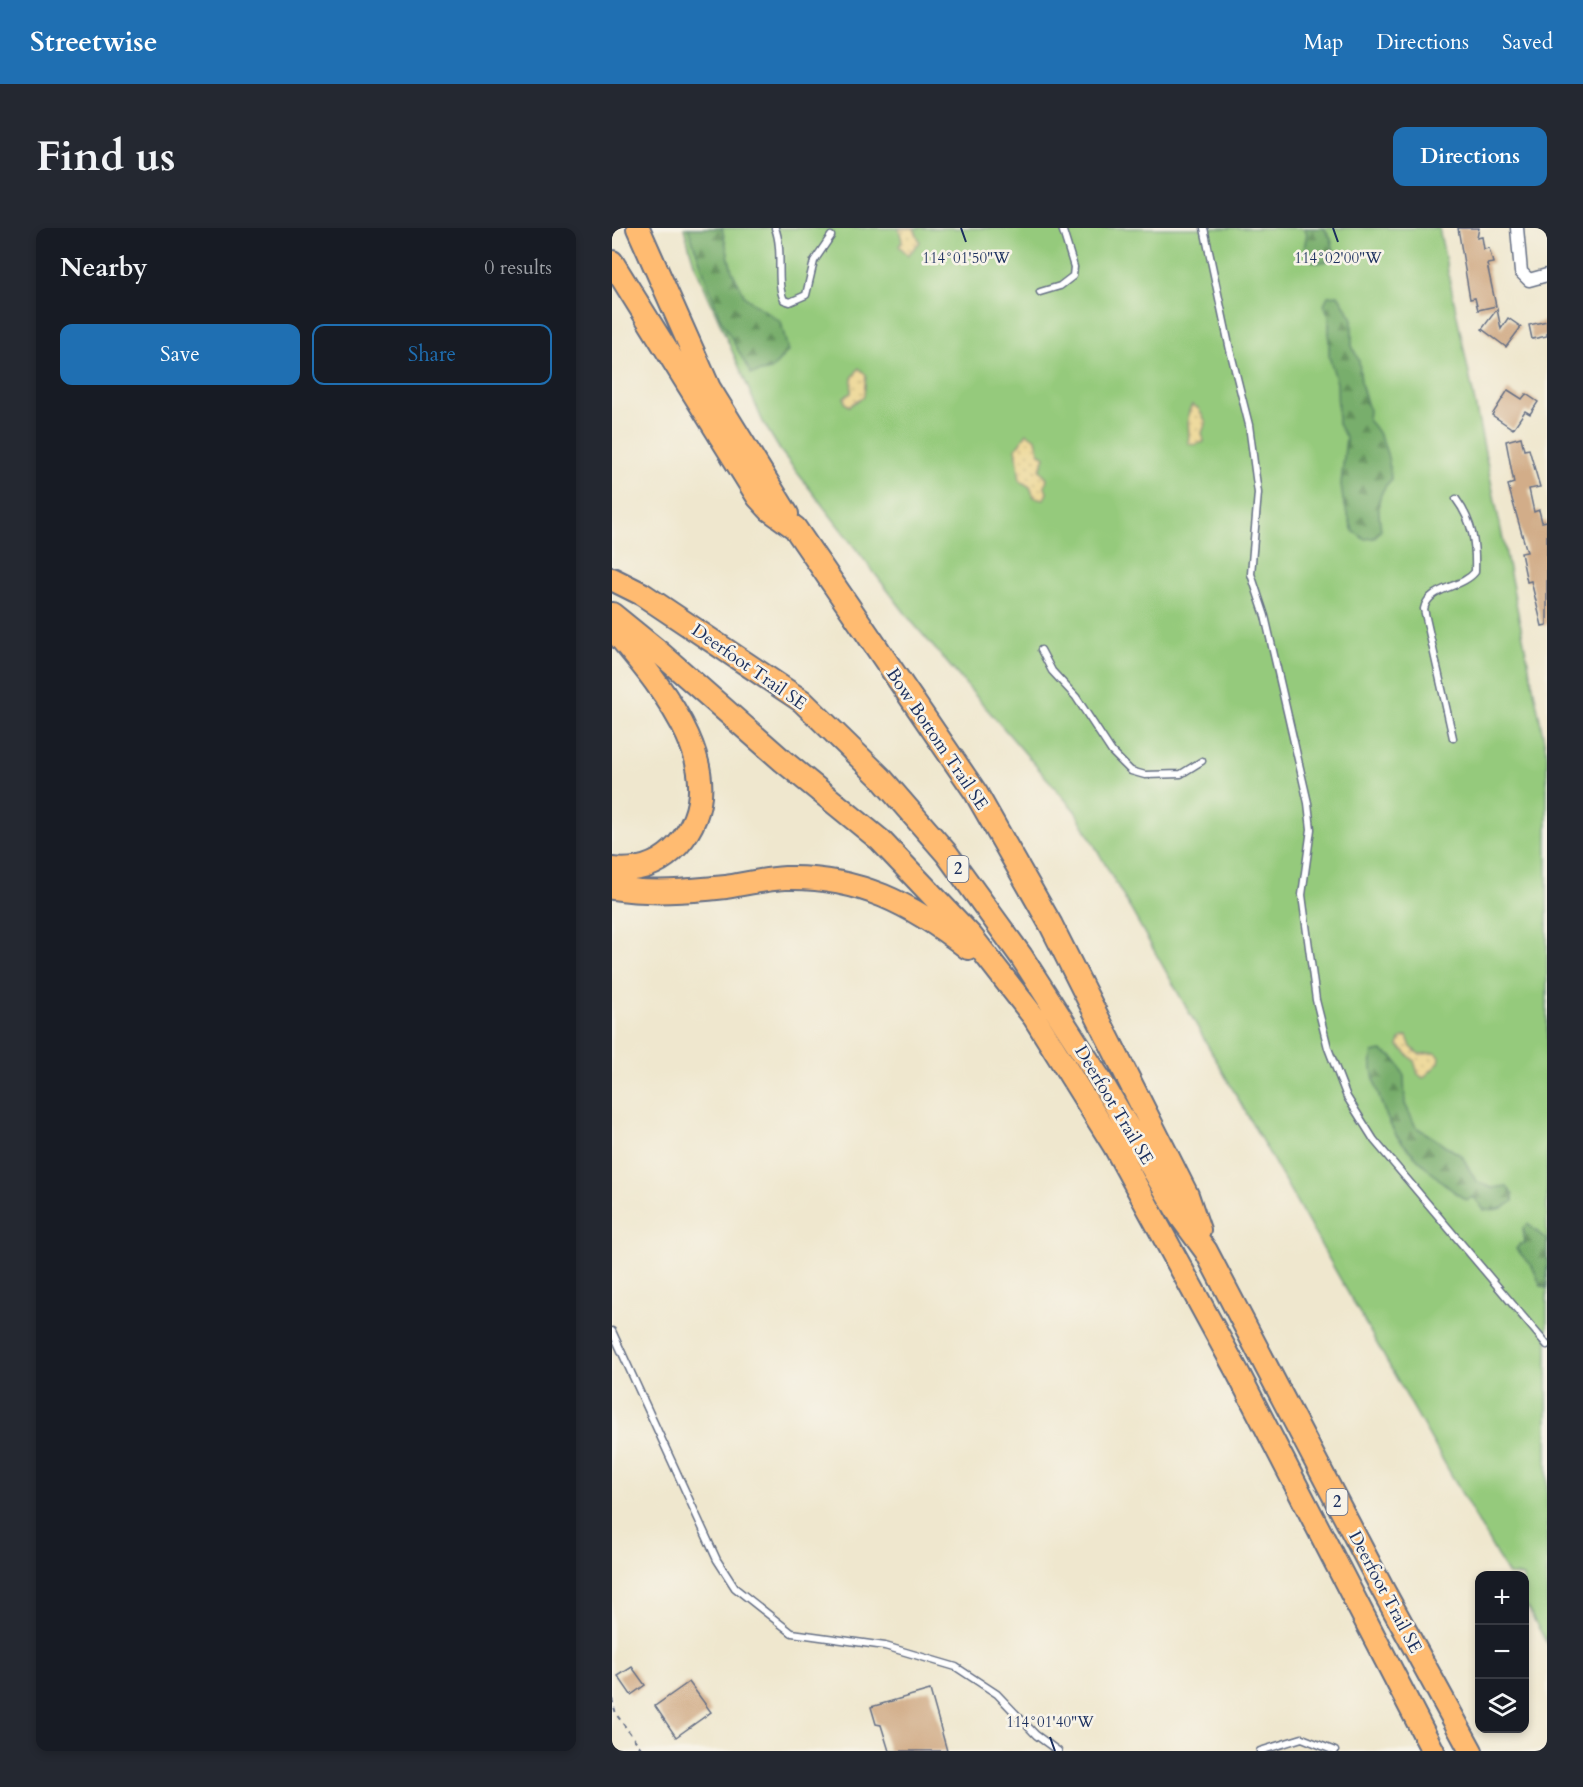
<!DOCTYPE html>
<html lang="en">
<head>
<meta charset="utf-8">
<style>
  :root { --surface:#171b24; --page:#242831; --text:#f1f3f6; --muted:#9ea1a6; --line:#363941; --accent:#1f6fb2 }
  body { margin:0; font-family:Cardo,serif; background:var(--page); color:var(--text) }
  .controls { position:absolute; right:18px; bottom:18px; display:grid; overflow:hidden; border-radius:12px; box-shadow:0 3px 9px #0003 }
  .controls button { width:54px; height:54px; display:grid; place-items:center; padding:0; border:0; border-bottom:2px solid var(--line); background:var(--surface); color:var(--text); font:30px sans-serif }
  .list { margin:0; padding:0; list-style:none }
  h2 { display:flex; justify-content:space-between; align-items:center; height:78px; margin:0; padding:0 24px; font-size:26px }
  h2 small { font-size:20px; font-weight:400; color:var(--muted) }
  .actions { display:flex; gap:12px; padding:18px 24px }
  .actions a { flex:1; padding:14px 0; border:2px solid var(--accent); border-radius:12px; text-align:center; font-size:21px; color:var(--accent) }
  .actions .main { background:var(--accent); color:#fff }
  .icon { flex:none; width:33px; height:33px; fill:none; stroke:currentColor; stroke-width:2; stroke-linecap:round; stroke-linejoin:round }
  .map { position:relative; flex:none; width:935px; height:1523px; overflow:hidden; border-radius:12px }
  header { display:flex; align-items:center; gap:36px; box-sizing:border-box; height:84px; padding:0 30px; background:var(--accent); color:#fff }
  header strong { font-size:28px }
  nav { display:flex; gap:33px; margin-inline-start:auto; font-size:21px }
  .intro { display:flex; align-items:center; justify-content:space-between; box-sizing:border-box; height:144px; padding:0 36px }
  h1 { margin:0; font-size:42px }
  .button { padding:15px 27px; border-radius:12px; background:var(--accent); color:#fff; font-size:21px; font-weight:700 }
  main { display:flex; gap:36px; padding:0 36px }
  aside { flex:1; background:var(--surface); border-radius:12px; box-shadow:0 3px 9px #0003 }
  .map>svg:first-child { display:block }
</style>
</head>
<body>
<header>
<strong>Streetwise</strong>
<nav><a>Map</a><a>Directions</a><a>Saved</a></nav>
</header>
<div class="intro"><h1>Find us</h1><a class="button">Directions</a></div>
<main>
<aside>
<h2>Nearby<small>0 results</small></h2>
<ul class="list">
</ul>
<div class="actions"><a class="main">Save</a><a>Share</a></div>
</aside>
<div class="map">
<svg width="935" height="1523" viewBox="0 0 935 1523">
  <defs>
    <pattern id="forest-firs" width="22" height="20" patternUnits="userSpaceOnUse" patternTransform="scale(1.5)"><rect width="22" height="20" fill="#78ae6c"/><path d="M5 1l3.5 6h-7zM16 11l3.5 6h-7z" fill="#628e5c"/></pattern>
    <pattern id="sand-dots" width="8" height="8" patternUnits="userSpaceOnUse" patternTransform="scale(1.5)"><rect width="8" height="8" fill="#eeda9e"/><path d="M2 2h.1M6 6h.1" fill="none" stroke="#ccbb8a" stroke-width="1.8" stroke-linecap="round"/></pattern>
  </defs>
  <rect width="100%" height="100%" fill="#f7f3e8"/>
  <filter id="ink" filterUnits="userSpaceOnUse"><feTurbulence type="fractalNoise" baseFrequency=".0167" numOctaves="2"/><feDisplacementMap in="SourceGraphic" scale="12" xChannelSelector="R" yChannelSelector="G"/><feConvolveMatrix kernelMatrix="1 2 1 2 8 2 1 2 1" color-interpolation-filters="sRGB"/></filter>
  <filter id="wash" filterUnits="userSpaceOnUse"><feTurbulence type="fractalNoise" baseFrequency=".008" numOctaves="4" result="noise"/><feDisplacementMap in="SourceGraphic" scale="24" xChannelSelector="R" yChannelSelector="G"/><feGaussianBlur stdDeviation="1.35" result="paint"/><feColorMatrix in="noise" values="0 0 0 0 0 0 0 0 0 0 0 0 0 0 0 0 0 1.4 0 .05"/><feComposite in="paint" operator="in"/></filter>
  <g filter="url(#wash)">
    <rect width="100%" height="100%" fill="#efe7ce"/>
    <path fill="#95ca7c" stroke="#587c6d" stroke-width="1.5" d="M72 0H827L935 526V1415L913 1376 912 1348 896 1347 463 583 300 394 168 222 151 194 82 35Z"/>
    <path fill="url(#forest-firs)" stroke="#4a6e65" stroke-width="1.5" d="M76 0H110L120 43 133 69 169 94 176 123 159 142 139 146 107 88Z
      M691 0H712L719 11 722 23 715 33 705 35 698 32 692 21 695 5Z
      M726 67 740 89V118L747 133 749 155 757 182 756 192C772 208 778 230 779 252 763 268 766 280 769 302L762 310 752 311 741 303 731 272 729 256 734 210 726 196 725 155 717 128V88L712 76 716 68Z
      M769 823 781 829 787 837 792 848 793 876 804 899 850 928 864 953 880 960 894 958 901 966V973C891 982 884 982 872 982L862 969 854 972C831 957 807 933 788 912 776 899 754 842 761 825Z
      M916 996 935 1012V1061L929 1058 920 1038 904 1021 908 1016 913 1015 911 1000Z"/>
    <path fill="url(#sand-dots)" stroke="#84847e" stroke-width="1.5" d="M290 0H302L308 14 296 27 287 18 290 13 287 1Z
      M247 140 254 147 252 168 237 178 233 175 232 169 239 165 240 150Z
      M580 177 586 180 594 194 590 205 592 214 581 217 576 215C579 202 572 188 580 177Z
      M415 205 424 211 427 224 433 229 428 242 435 250 433 258 435 265 432 271 422 269 418 259 408 253 404 220Z
      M795 808 799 819 807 826 824 825 828 829 827 835 811 850 806 846 802 833 786 817 789 810Z"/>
    <g id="blocks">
      <path fill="#d2ad89" d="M846 0H867L865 10 870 9 872 21 877 20 881 35 875 36 884 78 866 82 863 70 858 71Z
        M885 81 889 101 896 90 909 99 894 119 870 101Z
        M935 93V108L920 111 917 97Z
        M896 162 910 171 914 166 926 174 918 186 913 183 901 201 880 187Z
        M909 209 912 222 917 221 928 259 917 261 922 284 927 282 930 294 935 293V397L930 398 919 353 915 354 909 325 915 324 896 257 902 255 894 213Z
        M20 1439 33 1457 19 1467 6 1448Z
        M77 1454 99 1484 64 1509 43 1478Z
        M318 1462 335 1523H277L269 1497 264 1496 259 1479Z"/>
    </g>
  </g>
  <g filter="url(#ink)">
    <use href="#blocks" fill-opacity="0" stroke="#656f85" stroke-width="1.5"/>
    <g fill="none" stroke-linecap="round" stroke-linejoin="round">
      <defs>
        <path id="lane" d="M163 0C172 23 163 54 172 72L178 74 194 67 202 33 219 8
          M592 0 618 122 637 197 646 265 639 346 653 388 696 575 699 601 690 667 704 772 716 820 735 869 762 912 935 1117
          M428 64 448 58 461 48 462 39 450 0
          M429 422 440 443 464 469 500 524 519 543 533 547 569 546 590 533
          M841 510 812 381C817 358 849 361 863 344 864 316 861 294 844 271
          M0 1103 105 1332 123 1360 180 1405 273 1418 344 1439 385 1466 424 1507 446 1523
          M648 1523 690 1510 723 1523"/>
        <path id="street" d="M905 0 909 44 917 52 935 47"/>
        <path id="highway" d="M26 0 97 160 175 286
          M0 34 146 269 158 282 183 300 364 565 439 697 575 967 587 1002
          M0 351 30 366 190 473 269 550 335 626 409 728 489 853 569 989 594 1023 771 1362 859 1523
          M0 386 48 425 171 533 268 612 359 708 422 789 503 919 626 1145 821 1523
          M0 400C46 455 128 547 66 617 48 637 26 644 0 641
          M0 660C38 666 76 663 114 659 133 656 153 651 173 650 246 648 300 676 356 720"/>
      </defs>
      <use href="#lane" stroke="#656f85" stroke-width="9"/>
      <use href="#street" stroke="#656f85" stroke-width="15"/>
      <use href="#highway" stroke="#656f85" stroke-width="26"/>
      <path stroke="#656f85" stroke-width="2" stroke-dasharray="4.5 4.5" stroke-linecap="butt" d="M0 1471 4 1486 31 1523"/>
      <use href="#lane" stroke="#fff" stroke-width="6"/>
      <use href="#street" stroke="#fff" stroke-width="12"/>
      <use href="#highway" stroke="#ffbb71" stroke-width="22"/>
    </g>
  </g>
  <path fill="none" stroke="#1b2f5e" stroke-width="2" d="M349 0 354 14M721 0 726 14M438 1509 443 1523"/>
  <g text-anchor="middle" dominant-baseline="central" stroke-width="5" stroke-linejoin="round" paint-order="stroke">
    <g fill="#f7f3e8" stroke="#5d6a87" stroke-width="1.5">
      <rect x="335.5" y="628" width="21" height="26" rx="4.5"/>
      <rect x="714.5" y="1261" width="21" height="26" rx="4.5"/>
    </g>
    <g font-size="16" font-weight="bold" fill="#1b2f5e">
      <text x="346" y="641">2</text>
      <text x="725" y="1274">2</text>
    </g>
    <g font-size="18" fill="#1b2f5e" stroke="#f7f3e8">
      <text transform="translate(137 439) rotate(35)">Deerfoot Trail SE</text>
      <text transform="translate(325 511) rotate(56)">Bow Bottom Trail SE</text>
      <text transform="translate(502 877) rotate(59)">Deerfoot Trail SE</text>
      <text transform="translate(773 1364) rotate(62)">Deerfoot Trail SE</text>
    </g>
  </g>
  <g font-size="15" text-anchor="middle" fill="#1b2f5e" stroke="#f7f3e8" stroke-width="5" stroke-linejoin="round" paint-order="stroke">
    <text x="354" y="35">114°01'50"W</text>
    <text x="726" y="35">114°02'00"W</text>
    <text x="438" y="1499">114°01'40"W</text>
  </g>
</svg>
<div class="controls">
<button>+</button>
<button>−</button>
<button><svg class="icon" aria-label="layers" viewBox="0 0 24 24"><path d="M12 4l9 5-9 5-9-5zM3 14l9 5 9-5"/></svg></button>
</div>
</div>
</main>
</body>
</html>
